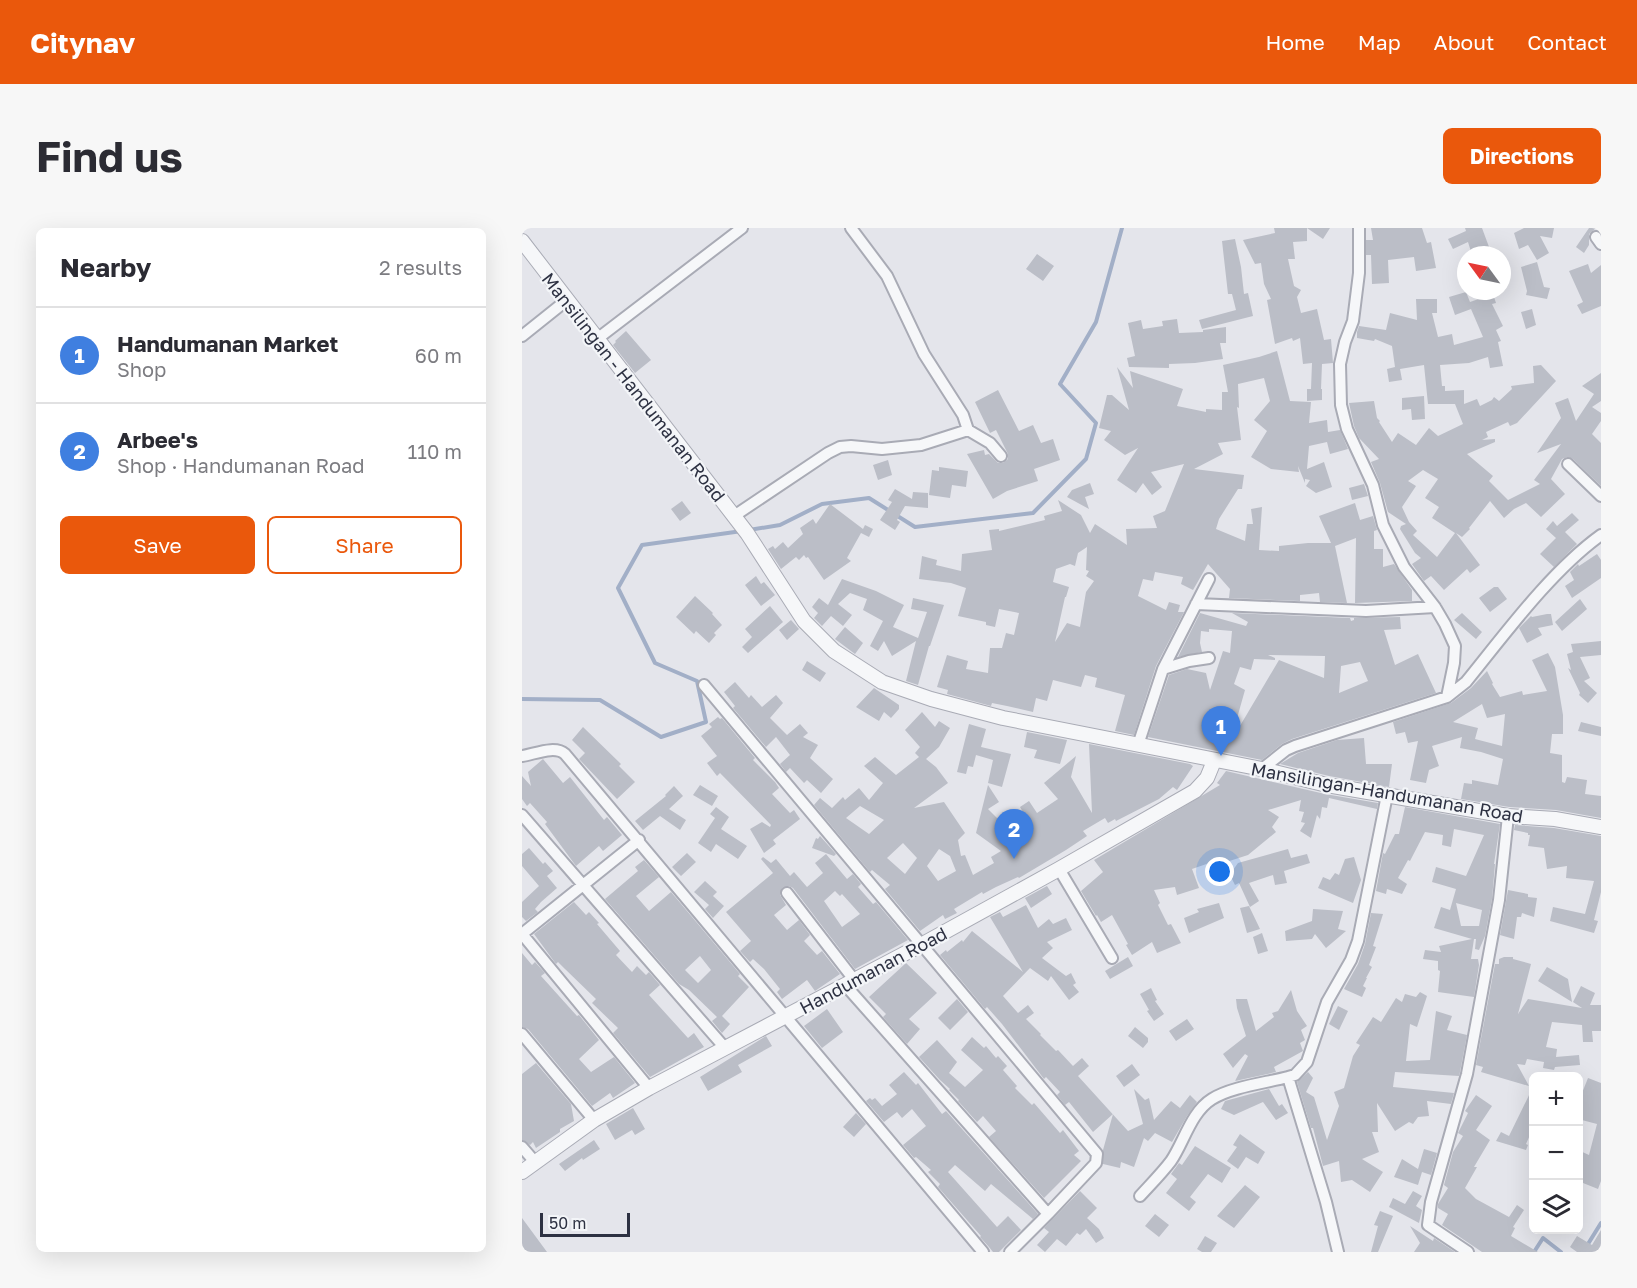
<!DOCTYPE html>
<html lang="en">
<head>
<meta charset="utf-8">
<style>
  :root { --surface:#fff; --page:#f7f7f7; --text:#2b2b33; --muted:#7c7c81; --line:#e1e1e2; --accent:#ea580c }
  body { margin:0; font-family:"Golos Text",sans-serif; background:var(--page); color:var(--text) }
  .controls { position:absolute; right:18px; bottom:18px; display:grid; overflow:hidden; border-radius:9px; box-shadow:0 6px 24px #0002 }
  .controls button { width:54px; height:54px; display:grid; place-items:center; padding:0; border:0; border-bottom:2px solid var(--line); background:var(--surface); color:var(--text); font:30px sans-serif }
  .compass { position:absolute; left:935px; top:18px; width:54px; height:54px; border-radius:50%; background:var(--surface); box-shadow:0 6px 24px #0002; rotate:303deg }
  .scale { position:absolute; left:18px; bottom:15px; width:90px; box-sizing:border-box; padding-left:6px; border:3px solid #2d3142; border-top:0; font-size:16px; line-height:21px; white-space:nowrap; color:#2d3142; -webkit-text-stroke:4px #f3f5f8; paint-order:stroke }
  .you { position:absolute; left:698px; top:644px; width:21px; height:21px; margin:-15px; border:4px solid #fff; border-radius:50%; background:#1a73e8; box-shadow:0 0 0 9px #1a73e833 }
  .badge { display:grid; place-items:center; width:39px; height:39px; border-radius:50%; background:var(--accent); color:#fff; font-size:20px; font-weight:700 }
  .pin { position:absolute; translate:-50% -50px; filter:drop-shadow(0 2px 3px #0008) }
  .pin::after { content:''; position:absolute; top:32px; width:21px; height:18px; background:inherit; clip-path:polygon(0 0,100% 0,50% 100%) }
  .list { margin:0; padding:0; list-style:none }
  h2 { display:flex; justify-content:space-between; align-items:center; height:78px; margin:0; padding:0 24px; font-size:26px }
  h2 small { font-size:20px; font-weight:400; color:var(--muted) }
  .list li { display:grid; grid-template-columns:39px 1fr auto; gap:18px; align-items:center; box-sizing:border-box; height:96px; padding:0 24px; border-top:2px solid var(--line) }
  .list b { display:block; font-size:22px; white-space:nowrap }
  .list p { margin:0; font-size:20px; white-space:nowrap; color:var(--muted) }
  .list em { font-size:20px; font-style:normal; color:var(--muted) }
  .actions { display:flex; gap:12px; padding:18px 24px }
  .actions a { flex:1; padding:14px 0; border:2px solid var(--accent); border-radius:9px; text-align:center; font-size:21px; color:var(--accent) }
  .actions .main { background:var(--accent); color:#fff }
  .icon { flex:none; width:33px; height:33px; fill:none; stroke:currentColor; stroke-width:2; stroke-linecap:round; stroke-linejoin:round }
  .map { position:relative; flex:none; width:1079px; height:1024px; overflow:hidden; border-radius:9px }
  header { display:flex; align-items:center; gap:36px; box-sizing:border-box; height:84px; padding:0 30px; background:var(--accent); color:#fff }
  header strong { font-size:28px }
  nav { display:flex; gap:33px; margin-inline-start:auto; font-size:21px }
  .intro { display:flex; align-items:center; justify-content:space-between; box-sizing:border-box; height:144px; padding:0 36px }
  h1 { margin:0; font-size:42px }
  .button { padding:15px 27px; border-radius:9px; background:var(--accent); color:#fff; font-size:21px; font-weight:700 }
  main { display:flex; gap:36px; padding:0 36px }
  aside { flex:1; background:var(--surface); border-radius:9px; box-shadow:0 6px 24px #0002 }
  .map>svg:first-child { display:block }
</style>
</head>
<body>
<header>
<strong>Citynav</strong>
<nav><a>Home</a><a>Map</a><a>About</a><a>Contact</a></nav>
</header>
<div class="intro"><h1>Find us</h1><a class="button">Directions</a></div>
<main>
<aside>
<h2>Nearby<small>2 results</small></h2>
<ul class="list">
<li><span class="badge" style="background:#3f7fe0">1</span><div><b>Handumanan Market</b><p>Shop</p></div><em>60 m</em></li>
<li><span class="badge" style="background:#3f7fe0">2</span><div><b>Arbee's</b><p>Shop · Handumanan Road</p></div><em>110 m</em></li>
</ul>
<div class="actions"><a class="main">Save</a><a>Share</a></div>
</aside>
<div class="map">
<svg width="1079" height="1024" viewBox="0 0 1079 1024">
  <rect width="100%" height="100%" fill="#e4e5eb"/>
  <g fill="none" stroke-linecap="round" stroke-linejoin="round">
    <path stroke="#a2afc7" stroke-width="4" d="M227 302 258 297 300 276 347 270 393 299 511 285 564 231 574 195 538 156 574 94 600 0
      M0 471 78 472 139 509 184 494 175 453 133 435 96 360 120 317 220 303
      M1012 1024 1021 1010 1039 1024
      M1061 1024 1079 995"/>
  </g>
  <path fill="#bbbec7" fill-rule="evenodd" d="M752 0H808L801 11 785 0V13L771 14 773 31H766L772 58 779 62 775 69 779 85 795 81 802 112 809 111 811 135 800 136 799 161H800V172L785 173V161H789L790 135 781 136 778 110 771 113 770 110 753 116 745 72 749 71 742 56 739 35 733 36 721 12 753 5Z
    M849 0H900L905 15 909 14 914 40 894 43 892 29 866 32 867 55 850 56 849 27H844V12H851Z
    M943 0H960L970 27H950L946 14 931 21 926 11 944 3Z
    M1002 0H1032L1030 10 1018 8 1027 25 1015 32 1006 17 997 21 992 5Z
    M1067 0H1074L1067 6V17L1062 25 1054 19Z
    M713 11 719 39 722 66 726 65 731 88 680 101 677 92 714 82 710 66H706L700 13Z
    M515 26 532 38 521 53 504 41Z
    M1015 34 1022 59 1028 60 1025 71 1004 67 1005 63 999 39Z
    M1066 36 1069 45 1079 37V78L1060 86 1055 77 1061 74 1047 43Z
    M944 64 948 74 971 66 974 75 970 76 981 98 974 102 979 113 976 114 981 138 968 140 966 129 947 135 918 137 920 158H923V163L942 162V176L955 171 958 178 970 172 972 169 977 173 990 161 989 158 1012 155 1011 138 1019 137 1034 153 995 195 988 198 986 194 964 204 966 209 960 212 973 211V214L945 226 971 248 967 253 986 272 1018 256 1012 252 1039 216 1015 225 1039 190 1033 175 1046 170 1054 193 1072 166 1060 158 1079 145V173L1070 179 1079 185V193L1070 206 1079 215V258L1051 231 1045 229 1040 231 1029 251 1043 266 1019 289 1004 275 992 281 982 290 968 273 947 300 948 301 940 309 934 305 958 337 948 345 945 341 922 362 909 348 902 353 890 336 899 330 893 325 878 301 879 298 884 296 866 284 858 255 849 234 857 231 837 210 832 198 827 175 852 173 855 190 858 193 857 194 870 214 876 205 894 217 907 200 916 208 941 196 933 176H906L902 137 878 141 880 152 867 154 865 141 873 139 870 118 853 111 852 113 835 110V104L837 98 864 102 868 85 895 92 894 71H915V85H910L916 109 930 106 932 117 961 109 949 81 933 87 927 69ZM901 242 916 251 903 270 917 279 910 290 933 305 915 329 891 307 895 303 887 294 880 279 894 258 886 253Z
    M1010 81 1014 97 1004 101 999 84Z
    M655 91 657 105 681 104V102L704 99V115H698L701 131 673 135 647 136V140L607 139 605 130 613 128 606 95 619 92 621 101 641 98 640 93Z
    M104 103 129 132 113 145 91 117 94 114 93 113Z
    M755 123 768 173 789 174 787 195 805 192 806 204 818 202 826 221 808 226 805 214 787 218 785 241 802 234 810 259 794 265 784 258 788 252 783 251V255L776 238 777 244 749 241 729 229 745 203 732 192 748 173 742 150 716 156 717 180 715 179 719 212 696 215 701 226 672 241 722 247 720 261H716L697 291 694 301 723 313 725 296H731L729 281 740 279 737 322 757 323V318L786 315H809L797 288 833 275 838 292 851 288 855 302 852 303V321H861V339L872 336 890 362V373L833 375 834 310 813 318 825 375 798 374 797 365 778 367V373L707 370 708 361 686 336 671 362 659 356 661 349 633 344 631 353 621 351 616 368 644 382 647 374 658 377 656 384H662L634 438 612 507 593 503 603 467 573 459 575 450 563 447 559 459 531 452 525 473 514 470 511 484 485 478 470 475 469 478 425 466 426 462 415 459 425 427 446 433 444 441 466 445 468 420H480L484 405 492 407 497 385 477 381 473 399 464 397V394L436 388 444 360 429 355 397 351 400 328 415 332 414 337 439 343 440 326 470 322 467 302 477 301V303L523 292 522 288 540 283 536 272 559 287 568 305 573 296 605 317 604 301 635 300 631 288 643 283 662 236 629 244 640 259 630 267 621 255 614 265 595 252 616 220 603 227 582 212 589 203 577 200 585 167H590L607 182 595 139 611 160 608 143 661 161 655 178 684 184V181L700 182V164H706L701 137 737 129ZM565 319 564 342 567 343 564 348 572 353 564 364 558 399 545 395 533 414 543 369H544L547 359 531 354 534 341 548 336 553 338 556 325Z
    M476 162 497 203 511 197 519 215 531 211 538 232 512 241 516 253 485 263 471 271 445 226 462 222 463 227 467 226 476 235H481L486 231V226L474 202 468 205 453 174Z
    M902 168 903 191 890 192 889 181 880 182V170Z
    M366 232 370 247 356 252 351 237Z
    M417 239 446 243 444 259 430 257 428 270 407 267 410 242 417 243Z
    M568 255 572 266 563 269 567 281 545 269 550 262Z
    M842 256 846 268 830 272 827 260Z
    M373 261 390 271 391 264 406 265V280L383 278 375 292 378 294 373 302 358 292 370 274 366 272Z
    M160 273 169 285 158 293 149 281Z
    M308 276 341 301 343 297 351 301 347 309 339 305 325 330 329 333 302 352 286 329 284 330 282 327 277 332 274 329 259 341 246 321 251 318 253 321 261 314 266 320 281 306 278 300 291 291 294 296Z
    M1050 285 1057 292 1043 304 1055 316 1032 339 1018 326 1034 310 1024 301 1031 293 1035 298Z
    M1075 326 1079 332V350L1050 370 1043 358 1052 352 1048 344 1056 336 1057 338Z
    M234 348 239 356 242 354 253 367 239 378 223 357Z
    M320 351 354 363 382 377 371 399 396 410 405 384 389 381 391 370 422 377 408 418H407L396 457 384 453 394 413 370 428 362 413 356 423 348 418 361 393 341 382 345 371 328 365 316 376 330 387 321 398 309 388 300 398 292 390 296 385 290 379 297 370 306 377Z
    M972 359H976L985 371 968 384 957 370Z
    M173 368 191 385 190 386 200 397 192 405 194 407 187 415 174 403 172 406 154 389Z
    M1058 371 1065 381 1040 403 1033 394Z
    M248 378 261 394 226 425 220 419 230 409 223 401Z
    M678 385 724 398 726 394 710 385 828 390 829 393 832 392V390L878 389 879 401 862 402 873 437 896 426 914 465 770 511 760 516 740 532 626 509 647 447 665 441 684 445 688 462 701 423 708 425 710 403 687 401V404L679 403 678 415 680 424 656 429ZM746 427 803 428 802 450 757 432 712 508H710L723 462 712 456 718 439 729 442 732 431 753 432V430ZM838 434 846 453 817 465 819 438Z
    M940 385 960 404 954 411 932 392Z
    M1025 386H1029L1031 397 1016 400 1020 407 1005 415 997 400 1009 388 1010 389Z
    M269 392 277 401 265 412 257 402Z
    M323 399 341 415 333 426 313 411Z
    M1079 413V427L1058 429 1068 450 1062 453 1075 465 1066 475 1057 467 1058 465 1046 440 1049 442 1045 426 1051 424 1049 416Z
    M1026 425 1033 439 1041 487V506H1030L1028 525 1040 527V554L1043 555 1045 549 1065 552 1063 566 1079 568V590L1034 582 987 579 939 571 942 555 950 556V552L976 557 981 531 959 524 938 520 940 509 910 518 917 538 907 542 904 555 888 552 896 513 886 515 883 504 874 506 871 494 929 475 949 460 965 443 971 455 970 456 978 469 1000 463 1001 467 1025 463 1010 432ZM960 476 965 490 983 486 980 518 953 511 956 500 931 494Z
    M285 433 304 445 298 454 280 442Z
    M213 454 227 470 229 467 240 479 254 467 261 475 248 490 265 507 278 496 286 505 281 509 296 517 288 530 311 551 299 565 285 552 282 555 268 540 264 544 258 536 268 527 254 509 244 519 211 480 213 478 202 464Z
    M352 460 377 477V481L369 490 362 484 357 493 334 479Z
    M400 484 413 499 417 493 428 500 417 519 404 531 414 539 426 555 392 580 422 574 443 605 436 612 439 628 443 627 451 647 472 635 469 629 479 623 454 605 466 557 477 574 466 581 480 595 501 584 498 579 507 573 515 585 536 571 522 555 554 528 549 549 570 585 567 516 668 536 671 538 655 562 651 559 637 571 594 593 593 591 586 595 583 590 561 603 565 608 544 622 497 650 496 649 474 659 461 666 460 664 432 681 435 685 423 691 421 687 398 703 363 661 368 657 350 642 348 644 292 577 298 570 310 580 321 569 323 572 337 560 347 572 361 555 342 538 353 529 374 547 397 529 393 525 398 519 383 502ZM338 578 362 592 347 606 324 590ZM381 615 395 630 383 646 365 630ZM417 621 428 628 434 643 416 653 405 638Z
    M196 489 198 491 200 490 233 530 231 532 253 554 257 560 250 566 268 585 272 582 278 591 251 612 254 616 242 625 228 601 240 594 248 599 249 597 198 545 195 548 185 535 195 528 179 508 190 499 187 496Z
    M1059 494 1079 499V508L1056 503Z
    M447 496 464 501 459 519 489 526 480 559 466 555 471 532 454 527 451 539 446 538 444 546 435 544Z
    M61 499 99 536 97 538 113 554 95 571 57 531 63 525 50 512Z
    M505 504 545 512 538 536 512 530 515 522 502 519Z
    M842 510 844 536H870L867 559 807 548 758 536 776 525 815 512Z
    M21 531 41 555 48 549 82 592 85 589 100 607 81 623 77 618 54 638 23 596 25 594 8 575 5 578 0 571V548L9 558 6 544Z
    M704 543 803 566 856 575 855 581 807 570 805 580 800 579 798 591 795 587 789 610 778 603 783 595 779 594 782 584 777 583 779 572 746 582 757 589 750 599 754 604 726 627 695 637 693 633 670 641 677 660 655 667 653 659 632 662 638 675 636 677 646 697 649 696 659 715 635 725 630 714 610 727 604 717 606 716 590 687 579 694 575 687 574 688 559 663 581 644 572 632 698 557 695 555Z
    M178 557 196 568 190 578 171 567Z
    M152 558 161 568 147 581 164 592 158 602 138 588 121 602 113 593 144 568 143 567Z
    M194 579 207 589 199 601 225 618 216 631 194 616 189 624 176 615 193 590 188 586Z
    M883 579 978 596 972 636H973L970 671 963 708 957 722 953 721 954 711H952L949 731H956L957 737 952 769 916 764 918 743 916 742V733L901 731 903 722 919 724 917 718 950 711 912 700 919 679 928 682 934 661 910 654 914 639 944 648 962 607 932 601 929 619 920 617 921 607 903 604 888 633 886 632 876 650 885 656 880 666 865 661 864 666 854 663 861 625 863 626 873 606H877ZM934 675 960 682 957 698H939Z
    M993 597 1032 600 1079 608V664L1072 692 1076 693 1072 705 1028 693 1031 679 1063 686 1072 653 1044 650 1045 638 1025 641 1022 620 1006 618 1008 607H1006V605L992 602Z
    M298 608 314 626 312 628 290 620 294 610 296 611Z
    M7 620 21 636 23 634 31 643 25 648 35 660 19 674 13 681 16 684 4 693 0 689V674L17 658 0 638V626Z
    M766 621 769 630 785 626 788 635 762 643 765 655 753 657 751 647 727 655 737 673 728 679 717 655 713 657 710 651 706 649 716 635Z
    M165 625 174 634 159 648 150 639Z
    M304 626 325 651 331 646 339 656 336 659 351 676 354 674 386 712 333 741 271 660 267 658 261 659 258 667 264 677 252 687 265 702 277 692 288 707 282 713 295 727 300 723 318 746 293 763 285 752 260 771 255 764 258 761 242 741 231 731 228 734 218 723 229 713 204 684 251 645 239 631 241 629 249 635 254 631 268 648 272 644 285 659 301 645 293 635ZM313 663 318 668 320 666 338 686 320 699 302 673Z
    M832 629 839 652 831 675 796 660 801 649 808 652 813 645 817 647 823 631Z
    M122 632 137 649 114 668 127 683 149 664 218 746 216 748 227 759 200 788 208 796 200 805 190 793 195 789 167 762 157 756 83 671 116 643 113 639ZM178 728 189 742 176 755 163 742Z
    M183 653 195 664 191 668 202 678 191 690 183 681 187 677 172 664Z
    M525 658 530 666 509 680 503 670Z
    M986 662 1006 666V669L1015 670 1012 689 1000 685 999 689H995L992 711 978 707Z
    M52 674 64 687 67 684 77 695 75 696 98 723 94 727 110 744 115 738 124 747 127 744 138 757 127 767 166 810 172 805 182 819 128 849 91 805 96 800 70 775 74 771 43 741 36 734 34 736 12 706Z
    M697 675 702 690 667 705 662 690 677 684 675 681Z
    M504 677 516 700 527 691 531 696 544 690 550 702 525 714 531 720 520 730 544 748 549 745 554 755 551 757 557 764 547 772 529 748 526 753 508 740 481 768 496 785 506 777 512 785 504 791 519 806 518 807 534 823 536 822 551 838 560 830 567 838 556 848 606 903 621 896 612 861 623 872 627 870 632 892 649 873 658 880 668 867 675 874 665 888 650 914 633 905 626 913 622 910 612 939 599 934 598 940 581 936V922L591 886 571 904 547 874 543 877 535 867 538 864 524 849 522 851 480 796 465 779 463 781 418 727 424 722 425 724 440 712 441 714 450 703 501 744 468 689 478 684 481 689Z
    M727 678 738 701 725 705 718 680Z
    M791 681 821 683 816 701 824 703 804 720 793 706 790 711 764 713 763 703 790 693Z
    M849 685 861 686 851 718 854 719 847 737 850 739 844 750H845L841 758 844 760 840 769 822 761 836 736 843 716Z
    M740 705 746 723 736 726 731 709Z
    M0 725 10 737 13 734 23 745 19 748 55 788 57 787 77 812 57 831 69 844 92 829 113 855 91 870 88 865 70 878 6 801 0 799Z
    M606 729 611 738 588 751 583 743Z
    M982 729H991V731L1009 736 996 786 1006 771 1060 780 1051 774 1059 758 1073 765 1068 777H1079V803H1070L1071 814H1061L1060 797 1030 794 1024 819 1035 821 1034 829 1057 827 1058 837 1033 839 1032 842 1021 840 1022 834 1005 831 1003 837 995 836 1007 858 959 844 961 839 954 837 973 736H977V731Z
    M384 735 415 765 387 791 398 801 385 816 361 789 364 786 347 769Z
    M1025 739 1046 751 1050 774 1016 753Z
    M629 760 635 772 633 773 642 786 632 793 625 783 627 782 618 766Z
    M769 762 775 783 785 798 779 802 783 812 778 815 781 823 752 839 754 844 713 853 726 828 723 826 711 840 701 826 724 808 715 780 714 771H725L734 803 752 789 750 785 756 783Z
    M898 764 905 768 895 799 888 796 884 833 908 832 914 783 930 788 925 802 945 807 938 844 937 848 873 844 871 859 932 865 929 876 905 873 907 888 896 889 891 896 887 894 873 903 855 875 856 904H850L857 924 840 931 861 944 848 964 830 952 819 954 817 933 801 938 791 900H789L775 854 786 844 791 850 784 864 792 869 805 912 817 878 812 864 822 860 831 828 838 817 834 815 851 789 859 794 874 770 880 774 883 766 894 769Z
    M435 771 446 784 428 802 416 790Z
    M816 778 826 783 817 802 807 796Z
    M305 781 321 804 300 820 282 798Z
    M665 791 672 801 654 813 647 803Z
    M613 799 626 810V814L621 820 606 808Z
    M244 808 250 818 216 837 220 844 186 863 178 849Z
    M450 809 462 820 464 818 474 830 476 828 485 838 481 842 495 858 493 860 510 877 512 875 538 905 541 902 557 923 552 927 559 933 522 970 467 909 474 903 461 888 455 894 436 873 437 872 427 862 428 861 418 852 397 829 415 812 435 834 427 845 443 859 461 842 439 822Z
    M14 835 49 876 52 893 38 901V904L14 920 11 914 8 917 0 912V846Z
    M610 836 618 847 602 859 594 848Z
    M382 844 394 857 396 855 420 886 424 883 516 986 511 991 469 956 463 963 433 937 426 944 475 999 486 988 499 1002 477 1024H471L467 1019 458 1009 459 1008 416 959 418 956 406 944 409 942 394 929 392 930 381 917 404 898 390 881 380 890 375 884 362 894 344 873 348 870 350 872 353 870 360 878 375 866 367 857Z
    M1066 850 1079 855V953L1076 961 1056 953V922L1067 927 1075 896 1056 891V875Z
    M1011 859V909L1008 907 1004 916 1006 917 1004 922 974 913 979 904 987 908Z
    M747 861 757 878 760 876 766 885 754 892 741 874 712 887 699 881 703 873Z
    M954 867 970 878 954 902 968 912 952 939H955L943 960 954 971 987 989 995 977 1002 982 991 999 993 1000 989 1008 1016 1024H960L920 997 926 986 916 980V976L926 960 922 957 931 924 941 908 936 905 946 885 943 883Z
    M111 880 123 901 113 907 110 902 93 912 84 896Z
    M334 885 344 896 332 909 321 899Z
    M718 906 743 924 736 936 724 929 716 941 705 933 715 919 711 917Z
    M72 912 78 921 61 932 60 930 43 943 37 936Z
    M673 918 709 940 700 955 686 946 668 969 674 974 667 983 644 965 655 951 649 946 657 935 660 937Z
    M902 921 915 925 909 947 900 944 896 957 872 949 880 931 896 941Z
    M723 957 738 969 712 1000 695 988Z
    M558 963 575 980 565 990 577 1001 582 1010 574 1015 564 1001 558 1007 555 1005 544 1018 535 1011 523 1024 515 1017 527 1004 522 1000Z
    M891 963 900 968 894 978 900 982 897 995 867 979 871 970 883 976Z
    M858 983 871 988 856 1024H849L856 998 852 997Z
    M633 986 647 997 637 1009 623 998Z
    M0 990 25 1024H0Z
    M888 998 911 1013 912 1010 933 1024H892L898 1015Z
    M1079 1002V1024H1055L1048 1019 1055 1008 1070 1017Z
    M683 1008 695 1015 689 1024H680L675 1021Z"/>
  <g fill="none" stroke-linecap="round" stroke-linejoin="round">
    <defs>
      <path id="minor" d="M837 0V45L831 93 823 114 818 136 819 177 825 201 851 257 861 297 882 339 913 379 923 396 933 418 932 435 925 469
        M1074 9 1079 16
        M0 108 45 72
        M75 111 220 0
        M446 202 468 215 479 228
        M1046 236 1079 268
        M212 288 306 225 318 219 329 218 360 221 399 217 446 202 441 187 402 126 365 48 329 0
        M674 376 844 383 913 379
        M641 441 667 433 687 430
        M182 457 575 926 574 935 526 986 488 1024
        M616 517 641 441 687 351
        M0 528C13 526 33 517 43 526L461 1024
        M740 541 764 522 773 518 925 469 944 454C983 406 1029 343 1079 307
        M0 587 203 820
        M537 641 590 730
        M265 665 333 753
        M0 706 127 860
        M0 706 117 612
        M324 758 526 986
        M0 806 72 892
        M766 849 773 847 785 834 805 774 829 732 836 713 865 567
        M0 919 13 934
        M618 968C628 957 640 945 649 933 662 914 669 884 690 871 709 859 743 855 766 849L804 974 816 1024
        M946 1024 906 997 909 974 945 846 977 672 986 588"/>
      <path id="tertiary" d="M0 13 225 305 282 393 312 423 360 454 409 471 481 490 740 541 805 557 986 588 1033 591 1079 599
        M0 944 72 892 127 860 399 717 537 641 673 563 685 550 692 533"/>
    </defs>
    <use href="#minor" stroke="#a9abb5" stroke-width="14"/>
    <use href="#tertiary" stroke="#a9abb5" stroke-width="16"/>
    <use href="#minor" stroke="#f6f7f9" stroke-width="10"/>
    <use href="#tertiary" stroke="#f6f7f9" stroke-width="14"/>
  </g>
  <g text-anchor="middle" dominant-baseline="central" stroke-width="4.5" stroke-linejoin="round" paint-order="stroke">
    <g font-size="18" fill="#2d3142" stroke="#f3f5f8">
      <text transform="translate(112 159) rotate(52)">Mansilingan - Handumanan Road</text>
      <text transform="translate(865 564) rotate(10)">Mansilingan-Handumanan Road</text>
      <text transform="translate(351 742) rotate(-28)">Handumanan Road</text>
    </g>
  </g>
</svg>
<div class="controls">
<button>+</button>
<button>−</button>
<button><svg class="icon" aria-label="layers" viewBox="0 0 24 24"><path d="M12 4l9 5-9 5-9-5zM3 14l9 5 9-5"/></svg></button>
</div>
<svg class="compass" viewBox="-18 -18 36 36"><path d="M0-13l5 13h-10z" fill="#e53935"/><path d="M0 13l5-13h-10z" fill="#7c7c81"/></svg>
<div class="scale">50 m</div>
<div class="you"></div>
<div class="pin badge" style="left:699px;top:528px;background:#3f7fe0">1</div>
<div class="pin badge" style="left:492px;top:631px;background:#3f7fe0">2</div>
</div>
</main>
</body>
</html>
